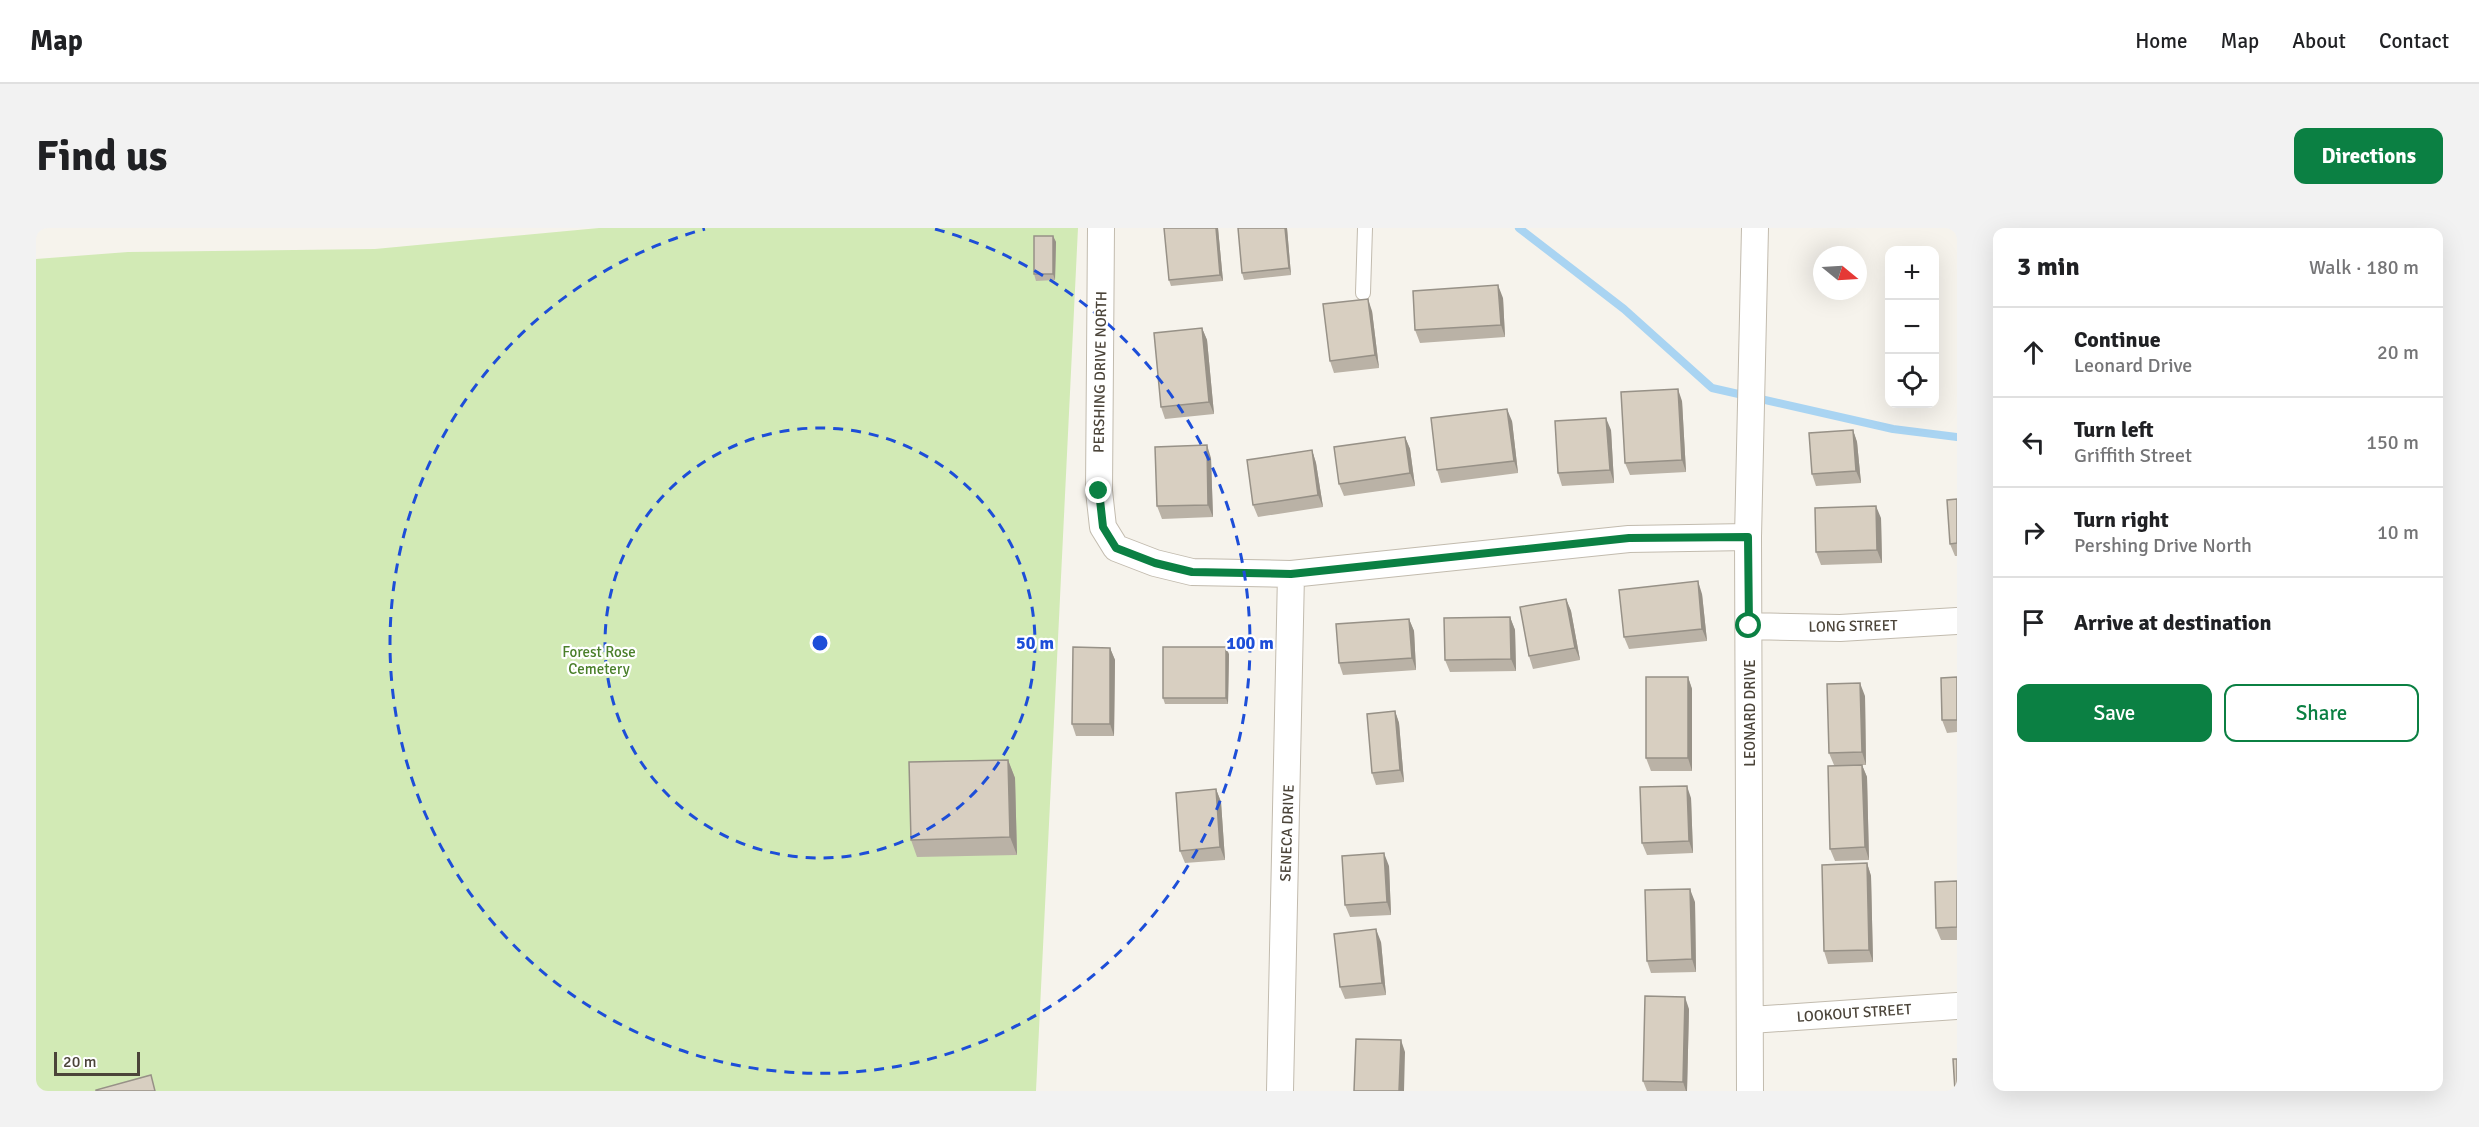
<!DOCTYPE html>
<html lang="en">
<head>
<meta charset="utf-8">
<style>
  :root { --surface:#fff; --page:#f2f2f2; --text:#202124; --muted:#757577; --line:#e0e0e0; --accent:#0b8043 }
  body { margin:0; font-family:Signika,sans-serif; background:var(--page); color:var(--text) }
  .controls { position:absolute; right:18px; top:18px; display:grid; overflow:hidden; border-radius:12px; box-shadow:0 6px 24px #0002 }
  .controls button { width:54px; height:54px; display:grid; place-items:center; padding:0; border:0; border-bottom:2px solid var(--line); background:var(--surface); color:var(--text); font:30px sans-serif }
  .compass { position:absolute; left:1777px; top:18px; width:54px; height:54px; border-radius:50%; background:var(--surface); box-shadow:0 6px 24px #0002; rotate:108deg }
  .scale { position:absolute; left:18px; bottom:15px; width:86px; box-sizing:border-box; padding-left:6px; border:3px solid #4b4439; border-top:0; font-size:16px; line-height:21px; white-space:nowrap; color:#4b4439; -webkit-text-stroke:4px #fff; paint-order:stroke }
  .stop { position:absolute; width:18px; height:18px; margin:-14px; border:4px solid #0b8043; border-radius:50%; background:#fff }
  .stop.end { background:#0b8043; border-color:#fff; box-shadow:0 2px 6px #0008 }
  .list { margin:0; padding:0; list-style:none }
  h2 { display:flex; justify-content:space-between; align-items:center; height:78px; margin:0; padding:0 24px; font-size:26px }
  h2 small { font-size:20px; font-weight:400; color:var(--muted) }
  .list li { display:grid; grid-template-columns:39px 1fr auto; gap:18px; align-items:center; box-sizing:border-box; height:90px; padding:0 24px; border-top:2px solid var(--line) }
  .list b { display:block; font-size:22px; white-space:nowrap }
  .list p { margin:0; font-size:20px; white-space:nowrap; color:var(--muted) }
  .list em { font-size:20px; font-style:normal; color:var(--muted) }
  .actions { display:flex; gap:12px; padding:18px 24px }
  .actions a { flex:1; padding:14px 0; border:2px solid var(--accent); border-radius:12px; text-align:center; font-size:21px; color:var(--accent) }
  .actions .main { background:var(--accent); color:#fff }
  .icon { flex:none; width:33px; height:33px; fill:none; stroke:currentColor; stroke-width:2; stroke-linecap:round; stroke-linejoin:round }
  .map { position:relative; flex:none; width:1921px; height:863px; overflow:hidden; border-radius:12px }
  header { display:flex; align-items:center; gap:36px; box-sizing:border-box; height:84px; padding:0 30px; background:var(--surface); border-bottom:2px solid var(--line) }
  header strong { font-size:28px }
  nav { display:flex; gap:33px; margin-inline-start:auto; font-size:21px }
  .intro { display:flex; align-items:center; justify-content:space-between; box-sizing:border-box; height:144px; padding:0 36px }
  h1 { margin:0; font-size:42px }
  .button { padding:15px 27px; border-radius:12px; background:var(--accent); color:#fff; font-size:21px; font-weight:700 }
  main { display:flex; gap:36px; padding:0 36px }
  aside { flex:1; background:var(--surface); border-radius:12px; box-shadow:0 6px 24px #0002 }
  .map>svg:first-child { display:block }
</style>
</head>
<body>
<header>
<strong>Map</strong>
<nav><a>Home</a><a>Map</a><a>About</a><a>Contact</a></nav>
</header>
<div class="intro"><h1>Find us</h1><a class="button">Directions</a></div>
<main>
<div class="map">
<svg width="1921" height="863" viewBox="0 0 1921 863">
  <rect width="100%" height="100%" fill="#f6f3ec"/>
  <path fill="#d2eab5" d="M563 0H1042L1000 863H0V31L92 24 339 21Z"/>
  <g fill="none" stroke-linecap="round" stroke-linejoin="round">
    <path stroke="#a9d4f2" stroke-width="8" d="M1483 0 1588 81 1676 160 1857 201 1921 209"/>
    <defs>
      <path id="service" d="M1327 65 1329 0"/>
      <path id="minor" d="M1065 0 1063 263 1067 299 1080 320 1119 335 1156 344 1255 346 1593 311 1712 309
        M1713 398 1804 400 1921 393
        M1715 792 1921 778
        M1244 863 1255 346
        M1714 863 1712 309 1719 0"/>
    </defs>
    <use href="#service" stroke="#c2bbae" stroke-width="16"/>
    <use href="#minor" stroke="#c2bbae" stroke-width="28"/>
    <use href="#service" stroke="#fff" stroke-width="14"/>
    <use href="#minor" stroke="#fff" stroke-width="26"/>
  </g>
  <path fill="#bab2a6" d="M1182 0 1187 53 1135 58 1133 52Z
    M1202 0H1251L1255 47 1208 52 1206 45Z
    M1017 8 1020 14 1019 52 1000 53 998 46Z
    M1467 70 1469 109 1384 115 1379 102Z
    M1336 83 1343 140 1298 145 1294 133Z
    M1166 100 1171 112 1178 186 1129 191 1125 179Z
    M1646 173 1650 244 1594 247 1589 235Z
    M1476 193 1482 245 1405 255 1401 242Z
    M1575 202 1578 255 1526 258 1522 245Z
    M1817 202 1821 214 1825 255 1780 258 1776 246Z
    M1369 209 1374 221 1379 258 1308 268 1303 256Z
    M1276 222 1280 235 1287 279 1222 289 1217 277Z
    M1175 230 1177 289 1126 291 1121 278Z
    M1921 271V328H1919L1914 316Z
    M1845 290 1846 335 1785 337 1780 324Z
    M1666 366 1671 413 1593 421 1588 409Z
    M1530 371 1535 383 1544 432 1497 441 1493 428Z
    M1474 389 1479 402 1480 443 1414 444 1409 432Z
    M1373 391 1378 403 1380 442 1307 447 1303 435Z
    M1074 420 1079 432 1078 508H1040L1036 496Z
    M1193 426 1192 476H1129L1127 470Z
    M1652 449 1656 461V543H1615L1610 530Z
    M1921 449V504L1911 505 1906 492Z
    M1829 468 1830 537H1798L1793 525Z
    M1359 483 1363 495 1368 554 1340 557 1336 545Z
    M972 532 979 550 981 627 881 629 875 612Z
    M1826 537 1831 549 1833 632 1799 633 1794 621Z
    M1180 561 1185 574 1189 632 1149 635 1144 623Z
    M1655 570 1657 625 1611 627 1606 615Z
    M1831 635 1835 648 1837 734 1792 736 1788 723Z
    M1353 638 1355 687 1314 689 1309 677Z
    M1921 653V712H1905L1900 700Z
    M1659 674 1660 744 1615 745 1611 733Z
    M1345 714 1350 767 1309 771 1304 759Z
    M1653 781 1651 863H1611L1607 853Z"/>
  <path fill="#979187" d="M1180 0H1182L1187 53 1184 47Z
    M1249 0H1251L1255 47 1253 40Z
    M1017 8 1020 14 1019 52 1017 46Z
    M1462 57 1467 70 1469 109 1465 97Z
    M1332 71 1336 83 1343 140 1339 127Z
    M1166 100 1171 112 1178 186 1173 174Z
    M1642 161 1646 173 1650 244 1646 232Z
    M1471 181 1476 193 1482 245 1478 233Z
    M1570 190 1575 202 1578 255 1574 242Z
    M1817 202 1821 214 1825 255 1820 243Z
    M1369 209 1374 221 1379 258 1374 245Z
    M1171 217 1175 230 1177 289 1172 277Z
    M1276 222 1280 235 1287 279 1282 267Z
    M1840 278 1845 290 1846 335 1841 322Z
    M1662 353 1666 366 1671 413 1666 401Z
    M1530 371 1535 383 1544 432 1539 420Z
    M1474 389 1479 402 1480 443 1475 431Z
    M1373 391 1378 403 1380 442 1376 430Z
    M1190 419 1193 426 1192 476 1190 470Z
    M1074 420 1079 432 1078 508 1074 496Z
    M1652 449 1656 461V543L1652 530Z
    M1824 455 1829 468 1830 537 1826 524Z
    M1359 483 1363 495 1368 554 1364 542Z
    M972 532 979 550 981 627 974 609Z
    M1826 537 1831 549 1833 632 1829 619Z
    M1651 558 1655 570 1657 625 1653 613Z
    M1180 561 1185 574 1189 632 1184 619Z
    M1348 625 1353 638 1355 687 1351 674Z
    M1831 635 1835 648 1837 734 1833 722Z
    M1654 661 1659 674 1660 744 1656 731Z
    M1340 701 1345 714 1350 767 1346 755Z
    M1649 769 1653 781 1651 863H1650L1647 854Z
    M1365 812 1369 824 1368 863H1363Z"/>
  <path fill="#d8cfc1" stroke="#979187" stroke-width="1.5" d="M1128 0H1180L1184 47 1133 52Z
    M1202 0H1249L1253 40 1206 45Z
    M998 8H1017V46H998Z
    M1462 57 1465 97 1379 102 1377 63Z
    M1332 71 1339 127 1294 133 1287 76Z
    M1166 100 1173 174 1125 179 1118 105Z
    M1642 161 1646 232 1589 235 1585 164Z
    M1471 181 1478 233 1401 242 1395 190Z
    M1570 190 1574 242 1522 245 1519 193Z
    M1817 202 1820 243 1776 246 1773 205Z
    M1369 209 1374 245 1303 256 1298 219Z
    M1171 217 1172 277 1121 278 1119 219Z
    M1276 222 1282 267 1217 277 1211 232Z
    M1921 271V315L1914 316 1911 272Z
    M1840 278 1841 322 1780 324 1779 280Z
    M1662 353 1666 401 1588 409 1583 362Z
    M1530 371 1539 420 1493 428 1484 379Z
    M1474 389 1475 431 1409 432 1408 390Z
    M1373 391 1376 430 1303 435 1300 396Z
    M1037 419 1074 420V496H1036Z
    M1127 419H1190V470H1127Z
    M1610 449H1652V530H1610Z
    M1921 449V492H1906L1905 450Z
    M1824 455 1826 524 1793 525 1791 456Z
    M1359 483 1364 542 1336 545 1331 486Z
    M972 532 974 609 875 612 873 534Z
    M1826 537 1829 619 1794 621 1792 538Z
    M1651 558 1653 613 1606 615 1604 559Z
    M1180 561 1184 619 1144 623 1140 565Z
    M1348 625 1351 674 1309 677 1306 628Z
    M1831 635 1833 722 1788 723 1786 637Z
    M1921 653V699L1900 700 1899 654Z
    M1654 661 1656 731 1611 733 1609 662Z
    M1340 701 1346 755 1304 759 1298 706Z
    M1609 768 1649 769 1647 854 1607 853Z
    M1320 811 1365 812 1363 863H1318Z
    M1917 831H1921V863H1919Z
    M115 847 119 863H60V862Z"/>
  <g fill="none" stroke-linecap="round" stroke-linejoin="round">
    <path stroke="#0b8043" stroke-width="8" d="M1063 263 1067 299 1080 320 1119 335 1156 344 1255 346 1593 310 1712 309 1713 398"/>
  </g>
  <g fill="none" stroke="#1d4ed8" stroke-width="3" stroke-dasharray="10 8">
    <circle cx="784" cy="415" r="215"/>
    <path d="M899 1A430 430 0 1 1 669 1"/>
  </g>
  <g text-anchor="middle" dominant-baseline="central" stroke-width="4.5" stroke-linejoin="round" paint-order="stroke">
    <g font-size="15" fill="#4b4439" stroke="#fff">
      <text transform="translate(1064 144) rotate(-89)">PERSHING DRIVE NORTH</text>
      <text transform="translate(1817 398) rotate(-1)">LONG STREET</text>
      <text transform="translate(1714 485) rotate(-90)">LEONARD DRIVE</text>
      <text transform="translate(1251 605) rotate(-88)">SENECA DRIVE</text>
      <text transform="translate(1818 785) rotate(-4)">LOOKOUT STREET</text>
    </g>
    <g font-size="15" fill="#4a7f2a" stroke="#fff">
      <text x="563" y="424">Forest Rose<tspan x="563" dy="17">Cemetery</tspan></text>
    </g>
  </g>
  <circle cx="784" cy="415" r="9" fill="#1d4ed8" stroke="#fff" stroke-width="3"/>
  <g font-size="18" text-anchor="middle" font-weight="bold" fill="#1d4ed8" stroke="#fff" stroke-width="4.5" stroke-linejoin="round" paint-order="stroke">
    <text x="999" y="421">50 m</text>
    <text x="1214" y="421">100 m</text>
  </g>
</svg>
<div class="controls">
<button>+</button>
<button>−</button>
<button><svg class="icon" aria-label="locate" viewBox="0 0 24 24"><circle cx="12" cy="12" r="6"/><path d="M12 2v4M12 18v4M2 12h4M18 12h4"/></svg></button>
</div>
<svg class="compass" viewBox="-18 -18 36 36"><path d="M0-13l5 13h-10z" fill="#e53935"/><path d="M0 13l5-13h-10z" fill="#757577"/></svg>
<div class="scale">20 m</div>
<div class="stop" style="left:1713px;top:398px"></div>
<div class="stop end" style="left:1063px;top:263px"></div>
</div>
<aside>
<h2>3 min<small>Walk · 180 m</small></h2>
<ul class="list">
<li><svg class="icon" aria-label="ahead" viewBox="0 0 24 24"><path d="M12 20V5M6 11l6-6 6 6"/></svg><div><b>Continue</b><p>Leonard Drive</p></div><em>20 m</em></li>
<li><svg class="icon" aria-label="left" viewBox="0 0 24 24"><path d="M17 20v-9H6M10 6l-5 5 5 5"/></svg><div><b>Turn left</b><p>Griffith Street</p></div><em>150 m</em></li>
<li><svg class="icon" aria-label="right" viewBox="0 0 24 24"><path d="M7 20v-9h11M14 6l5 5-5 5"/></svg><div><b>Turn right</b><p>Pershing Drive North</p></div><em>10 m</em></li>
<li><svg class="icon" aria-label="arrive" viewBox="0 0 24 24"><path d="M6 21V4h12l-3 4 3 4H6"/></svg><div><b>Arrive at destination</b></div></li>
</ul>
<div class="actions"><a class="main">Save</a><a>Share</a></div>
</aside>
</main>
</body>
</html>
